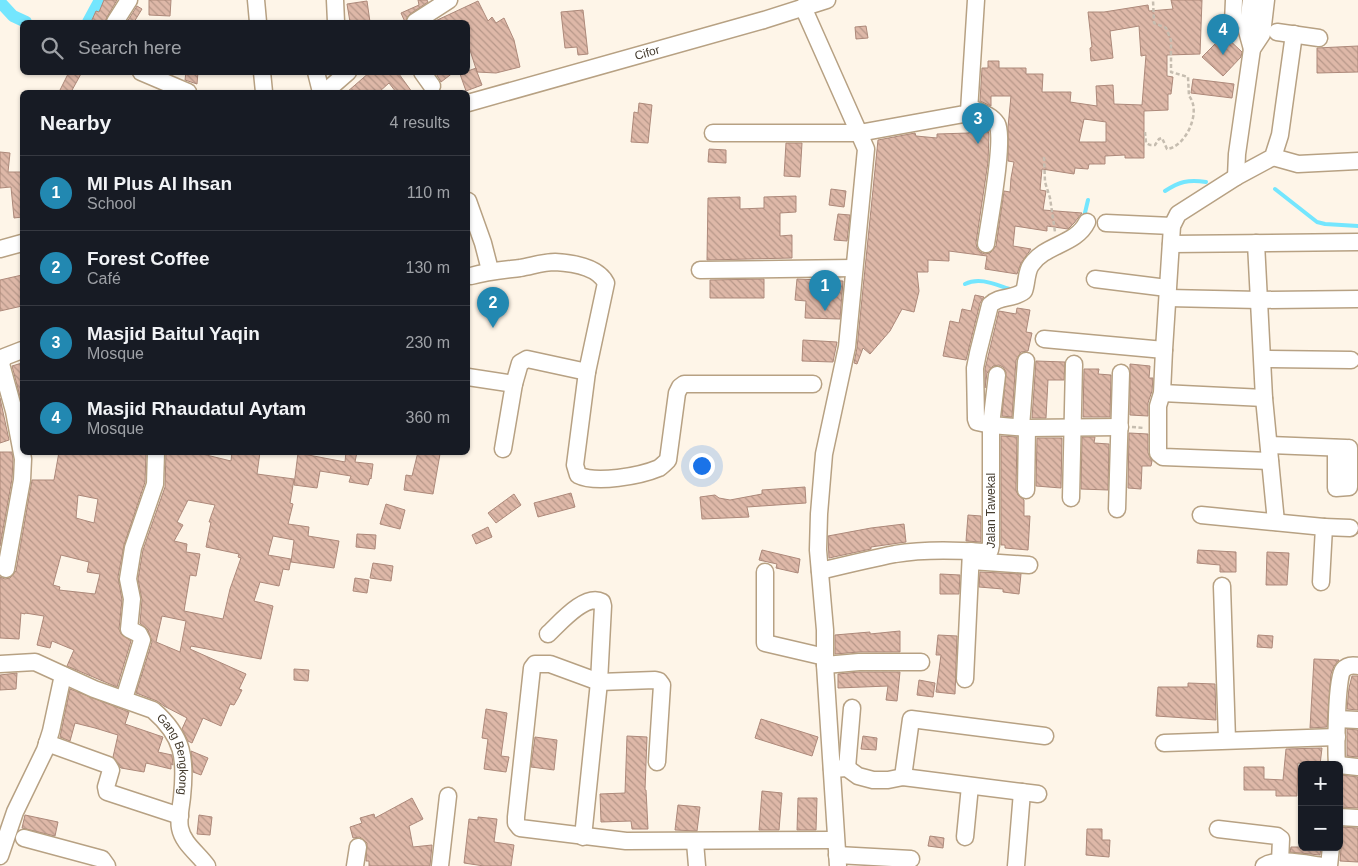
<!DOCTYPE html>
<html lang="en">
<head>
<meta charset="utf-8">
<style>
  :root { --surface:#171b24; --page:#242831; --text:#f1f3f6; --muted:#9ea1a6; --line:#363941; --accent:#2288b1 }
  body { margin:0; font-family:Helvetica,sans-serif; background:var(--page); color:var(--text) }
  .controls { position:absolute; right:15px; bottom:15px; display:grid; overflow:hidden; border-radius:8px; box-shadow:0 1px 4px #0004 }
  .controls button { width:45px; height:45px; display:grid; place-items:center; padding:0; border:0; border-bottom:1px solid var(--line); background:var(--surface); color:var(--text); font:25px sans-serif }
  .you { position:absolute; left:701px; top:465px; width:18px; height:18px; margin:-12px; border:4px solid #fff; border-radius:50%; background:#1a73e8; box-shadow:0 0 0 8px #1a73e833 }
  .badge { display:grid; place-items:center; width:32px; height:32px; border-radius:50%; background:var(--accent); color:#fff; font-size:16px; font-weight:700 }
  .pin { position:absolute; translate:-50% -41px; filter:drop-shadow(0 1px 2px #0008) }
  .pin::after { content:''; position:absolute; top:26px; width:18px; height:15px; background:inherit; clip-path:polygon(0 0,100% 0,50% 100%) }
  .list { margin:0; padding:0; list-style:none }
  h2 { display:flex; justify-content:space-between; align-items:center; height:65px; margin:0; padding:0 20px; font-size:21px }
  h2 small { font-size:16px; font-weight:400; color:var(--muted) }
  .list li { display:grid; grid-template-columns:32px 1fr auto; gap:15px; align-items:center; box-sizing:border-box; height:75px; padding:0 20px; border-top:1px solid var(--line) }
  .list b { display:block; font-size:19px; white-space:nowrap }
  .list p { margin:0; font-size:16px; white-space:nowrap; color:var(--muted) }
  .list em { font-size:16px; font-style:normal; color:var(--muted) }
  .icon { flex:none; width:28px; height:28px; fill:none; stroke:currentColor; stroke-width:2; stroke-linecap:round; stroke-linejoin:round }
  .map { position:relative; flex:none; width:1358px; height:866px; overflow:hidden }
  .search { position:absolute; background:var(--surface); box-shadow:0 1px 4px #0004; left:20px; top:20px; width:450px; height:55px; display:flex; align-items:center; gap:12px; box-sizing:border-box; padding:0 18px; border-radius:8px; color:var(--muted); font-size:19px }
  .panel { position:absolute; background:var(--surface); box-shadow:0 1px 4px #0004; left:20px; top:90px; width:450px; height:365px; border-radius:8px }
  .map>svg:first-child { display:block }
</style>
</head>
<body>
<div class="map">
<svg width="1358" height="866" viewBox="0 0 1358 866">
  <defs>
    <pattern id="building-back-hatch" width="6" height="6" patternUnits="userSpaceOnUse" patternTransform="scale(1.25)"><rect width="6" height="6" fill="#deb8a8"/><path d="M-1 5l2 2M0 0l6 6M5-1l2 2" fill="none" stroke="#b69789"/></pattern>
  </defs>
  <rect width="100%" height="100%" fill="#fef5e8"/>
  <g fill="none" stroke-linecap="round" stroke-linejoin="round">
    <path stroke="#74e6fe" stroke-width="4" d="M1275 189 1317 222 1325 224 1358 226
      M1165 191C1179 182 1188 179 1206 182
      M1084 217 1088 200
      M965 284C981 276 998 286 1013 290"/>
    <path stroke="#74e6fe" stroke-width="12" d="M0 2 13 16 26 22
      M88 22 100 0"/>
  </g>
  <path fill="url(#building-back-hatch)" stroke="#ad897a" fill-rule="evenodd" d="M104 0H117L107 17 105 22H91L96 11 99 12Z
    M149 0H171L170 16 149 15Z
    M418 0H427L428 2 410 14 405 22 401 13 419 5Z
    M1171 0H1202L1200 54 1167 55V76L1173 77 1171 94H1168V110L1144 111V158H1125V155L1105 156V164H1089L1088 169 1075 168 1074 174 1042 169 1040 190 1046 191 1043 210 1082 213 1074 223 1068 229 1047 226V231L1015 226 1013 246 1031 249 1021 263 1017 274 985 269 987 256 949 251V261L928 260V272H917L919 291 914 312 902 309 890 331 870 354 863 348 857 364 854 363 857 348 878 140 915 133 916 136 937 138V134L969 133 972 126 976 128 979 123 987 128 989 134 988 162 976 243 977 248 980 252 985 254 990 253 996 246 1004 191 1010 192 1011 178 1014 162 1008 161V127L1011 96H991V106L980 101 982 68H988V61H999V68H1026V74H1043L1042 92H1071L1070 102 1097 106 1096 86 1113 85 1114 104 1142 105 1146 55 1141 56 1139 26 1110 31 1113 58 1091 61 1090 48 1092 47 1088 12H1104L1148 5 1149 11 1173 9ZM1084 119 1106 122V142H1079Z
    M367 1 370 22H350L347 4Z
    M478 1 488 21 492 17 496 23 504 18 514 40 520 67 496 73 477 72 482 85 466 91 460 74 476 68 477 72 468 44V22H433Z
    M137 6 142 9 134 22H127Z
    M583 10 588 54 578 55 577 47 565 48 561 12Z
    M866 26 868 38 856 39 855 27Z
    M1224 35 1242 52 1241 57 1223 76 1202 57Z
    M1358 46V72L1317 73V48Z
    M69 72H82L71 92H59Z
    M186 72H198L197 84 185 80Z
    M370 72H401L399 74 412 92H396L389 83 379 92H347Z
    M435 72H454L441 82Z
    M1193 79 1234 84 1232 98 1191 93Z
    M639 103 652 105 648 143 631 142 634 112 638 113Z
    M786 143H802L800 177 784 176Z
    M709 149 726 150V163L708 162Z
    M0 152 10 153 8 172H22V217L14 218 11 187 0 188Z
    M831 189 846 191 844 207 829 205Z
    M796 196V212L780 213V236L792 235V258L707 260 708 198 740 197V209L764 208V197Z
    M838 214 850 215 847 241 834 240Z
    M22 275V306L0 311V280Z
    M764 279V298H710V280Z
    M797 279 843 281 840 319 805 318 806 301 795 300Z
    M975 295 984 297 980 303 966 360 943 356 950 321 959 323 962 309 971 311Z
    M1017 308 1030 310 1026 332 1032 333 1028 351 1021 352 1016 360 1012 417 1002 416 1006 372 1003 367 999 365 993 366 987 373 985 388V369L999 311 1016 314Z
    M803 340 837 342 833 362 802 361Z
    M1036 361 1065 362 1064 380H1048L1046 418H1032Z
    M22 363V404L12 366Z
    M1130 364 1150 366 1149 378H1153L1152 391 1148 403V416L1130 415Z
    M1084 369H1099L1098 374 1111 375 1110 417H1083Z
    M0 398 9 440 0 443Z
    M1129 433 1148 434V453L1152 461 1151 466H1142L1141 489 1128 488Z
    M1001 436 1017 437 1016 490 1018 495 1024 500V516H1030L1028 550 1005 548V545H1001Z
    M1082 437H1095L1094 443 1109 444 1108 490 1081 489Z
    M1037 438H1062L1061 488 1036 486Z
    M0 452H12L13 460 12 479 0 546Z
    M59 452H146L145 482 124 545 118 577 122 600 119 629 121 634 131 641 117 687 67 666 74 650 52 641 50 648 37 645 44 616 25 613V614L21 613 19 639 0 638V577L5 579 10 578 16 571 32 480H54ZM78 495 98 499 94 523 76 518ZM61 555 89 562 87 572 100 574 95 594 59 590 60 587 53 585Z
    M166 452H194L231 461 232 452H260L257 474 294 479 290 503 293 504 288 524 309 527 308 536 339 541 334 568 291 562 294 540 273 536 268 555 291 559 289 570 283 569 279 586 260 582 254 601 273 606 261 659 191 646 190 649 246 674 239 689 242 690 238 698 234 705 230 704 221 726 203 718 192 743 188 741 182 729 187 718 164 706 157 701 136 693 152 642 148 630 140 623 142 600 138 579 143 550 165 487ZM188 500 215 505 209 522H211L206 547 239 554 238 557 241 558 230 589 223 619 184 611 190 575 196 576 200 554 186 552 187 544 174 541 183 525 177 522ZM162 616 186 621 180 652 156 642Z
    M346 452H357L355 462 373 464 371 479 370 478 368 485 349 482 351 476 320 471 317 488 294 485 298 453 345 462Z
    M418 452 440 454 433 494 404 490 406 475 412 476Z
    M805 487 806 503 747 507 749 517 702 519 700 497 715 495 719 498 730 500 762 494V490Z
    M571 493 575 507 538 517 534 503Z
    M514 494 521 505 496 523 488 513Z
    M386 504 405 510 400 529 380 524Z
    M968 515 981 516V542L966 541Z
    M904 524 906 542 871 547V549L829 558 828 536 871 528Z
    M488 527 492 537 476 544 472 535Z
    M357 534 376 535 375 549 356 547Z
    M762 550 800 559 798 573 776 568 777 564 759 560Z
    M1198 550 1236 552V572H1220V565L1197 563Z
    M1267 552 1289 553 1287 585H1266Z
    M373 563 393 566 391 581 370 578Z
    M980 572 1021 574 1019 594 1003 592V589L979 587Z
    M940 574 960 575 959 594H940Z
    M355 578 369 580 367 593 353 591Z
    M900 631V652H859L835 654V635L870 632V634Z
    M938 635 957 636 955 694 936 692 941 655H936Z
    M1258 635 1273 636 1272 648 1257 647Z
    M1314 659 1339 660 1334 666 1331 674 1327 727 1310 728Z
    M294 669 309 670 308 681 294 680Z
    M859 672H900L897 701 886 700 888 686 838 688V674Z
    M17 673 16 689 0 690V675Z
    M1352 676H1358V710L1347 709 1349 688Z
    M919 680 935 683 933 697 917 695Z
    M1188 683 1215 684 1216 720 1156 716 1158 687H1188Z
    M70 689 129 712 125 724 163 737 158 752 172 755 173 765 171 764V769L146 763 144 772 121 768 113 757 118 735 95 728 75 723 70 741 60 737Z
    M486 709 507 713 501 756 509 757 506 772 484 769 488 739 482 738Z
    M761 719 818 737 812 756 755 738Z
    M1347 729 1358 730V757L1347 756Z
    M627 736 647 737 645 790H646L648 829H632L631 821 601 822 600 794 625 793Z
    M863 736 877 738 876 750 861 749Z
    M535 737 557 740 554 770 531 767Z
    M1322 748 1320 765 1298 763 1297 796H1276V790H1244V767H1264V779L1283 780 1286 749Z
    M191 751 208 758 201 775 193 772Z
    M1342 775 1358 777V808L1339 807Z
    M762 791 782 793 779 830H759Z
    M412 798 423 819 409 826 413 847 432 845 430 866H369V861H366L367 843 360 837 353 838 350 827 362 823 360 818 374 814 375 818Z
    M798 798H817L816 830H797Z
    M678 805 700 807 697 831 675 830Z
    M25 815 58 822 55 836 22 828Z
    M199 815 212 817 210 835 197 834Z
    M478 817 497 819 494 842 514 845 511 866H484L464 863 469 819 478 820Z
    M1339 827 1358 828V862L1340 861 1341 848Z
    M1087 829H1102V840H1110L1109 857 1086 855Z
    M930 836 944 838 943 848 928 846Z
    M1291 847H1321L1320 855 1290 852Z"/>
  <g fill="none" stroke-linecap="round" stroke-linejoin="round">
    <defs>
      <g id="minor">
        <path d="M256 0 258 22"/>
        <path d="M335 0 336 22"/>
        <path d="M1251 0 1247 31 1252 49"/>
        <path d="M115 22 129 0"/>
        <path d="M415 22 449 0"/>
        <path d="M1233 23 1234 0"/>
        <path d="M1277 32 1319 38"/>
        <path d="M141 72 188 92"/>
        <path d="M262 72 264 92"/>
        <path d="M316 72 321 92"/>
        <path d="M422 72 432 86"/>
        <path d="M325 92 348 72"/>
        <path id="s1" d="M468 103 764 20 827 0"/>
        <path d="M971 108C980 112 991 115 997 124 1005 139 989 223 986 244"/>
        <path d="M713 133H859L803 7"/>
        <path d="M1273 157 1298 164 1358 161"/>
        <path d="M1236 177 1237 154 1252 49 1262 34 1266 0"/>
        <path d="M468 201 483 243 490 270"/>
        <path d="M1106 223 1172 226"/>
        <path d="M1256 243 1264 398 1276 522"/>
        <path d="M1171 244 1358 242"/>
        <path d="M0 249 22 243"/>
        <path d="M700 270 854 268"/>
        <path d="M471 276C488 271 503 270 520 268 532 266 543 262 555 262 572 263 598 267 606 283L587 372 527 359 520 363 514 384"/>
        <path d="M1095 279 1167 288"/>
        <path d="M1168 298 1259 300 1358 299"/>
        <path d="M1044 339 1164 350 1172 226 1178 214 1236 177 1273 157 1280 135 1294 34"/>
        <path d="M1164 350 1162 393 1158 406V453L1163 457 1270 461"/>
        <path d="M1263 359 1351 360"/>
        <path d="M587 372 575 465 578 475C596 484 640 476 659 468 662 466 665 463 668 460L677 393 680 387 684 384H813"/>
        <path d="M997 375 991 425 977 422 976 419 975 368 978 353 990 305C1000 295 1013 300 1024 291 1027 283 1026 272 1031 265 1045 244 1076 245 1087 222"/>
        <path d="M468 377 514 384 503 449"/>
        <path d="M1162 393 1264 398"/>
        <path d="M1021 427 1026 361"/>
        <path d="M1269 445 1346 448"/>
        <path d="M1336 448V488L1349 487V448"/>
        <path d="M1026 490 1027 428"/>
        <path d="M1071 498 1074 364"/>
        <path d="M1117 509 1121 373"/>
        <path d="M1201 515 1324 527 1321 582"/>
        <path d="M1324 527 1350 528"/>
        <path d="M971 561 1029 565"/>
        <path d="M6 569 22 480 23 459 14 411 1 364 4 357 22 350"/>
        <path id="s2" d="M820 571C845 565 870 559 895 554 924 549 954 550 983 552L990 550 991 545V425L1027 428 1120 427"/>
        <path d="M765 572V643L825 657"/>
        <path d="M1222 586 1227 740"/>
        <path d="M548 634C560 623 585 593 602 602L603 606 599 682 583 837"/>
        <path id="s3" d="M0 664 35 662 94 689 153 710C184 737 186 759 182 797 181 807 178 819 180 828 183 844 199 854 207 866"/>
        <path d="M825 665 859 662H921"/>
        <path d="M965 679 971 551"/>
        <path d="M124 699 142 640 139 634 129 629 132 599 128 579 133 548 155 484 156 452"/>
        <path d="M1337 719 1358 720"/>
        <path d="M47 743 108 765 111 770 106 787 107 792 180 816"/>
        <path d="M1164 743 1337 737"/>
        <path d="M657 762 662 685 659 681 655 680 599 682 550 664H535L532 668 516 817V823L520 828 626 841 835 840"/>
        <path d="M1337 765C1336 751 1336 678 1343 670 1347 665 1353 665 1358 666"/>
        <path d="M1339 765 1358 767"/>
        <path d="M847 768 852 708"/>
        <path d="M832 769 847 768 858 776 873 780H888L903 777 1038 794"/>
        <path d="M903 777 911 719 1045 736"/>
        <path d="M1339 817 1358 818"/>
        <path d="M1218 829 1277 836 1281 839 1280 862"/>
        <path d="M965 837 970 786"/>
        <path d="M24 838 102 859 107 866"/>
        <path d="M695 842 697 866"/>
        <path d="M837 855 911 859"/>
        <path d="M0 856 15 812 45 750 51 731 63 675"/>
        <path d="M355 866 358 847"/>
        <path d="M440 866 448 796"/>
        <path d="M838 866 825 665V630L818 550 819 514 824 454 847 347 866 149 859 133 964 114 969 111 976 0"/>
        <path d="M1016 866 1022 792"/>
        <path d="M1264 866C1278 857 1307 864 1323 866"/>
        <path d="M1329 866 1331 847"/>
      </g>
    </defs>
    <use href="#minor" stroke="#b7a183" stroke-width="19"/>
    <path stroke="#c6bdb0" stroke-width="2.5" stroke-dasharray="4 2.5" stroke-linecap="butt" d="M1145 132 1146 143 1150 145H1155L1159 139 1162 138 1167 149C1186 147 1202 111 1189 96L1188 77 1171 72V40L1166 28 1154 23 1153 0
      M1044 157 1045 182 1050 198 1055 232
      M1132 427 1144 428"/>
    <use href="#minor" stroke="#fff" stroke-width="16"/>
  </g>
  <g text-anchor="middle" dominant-baseline="central" stroke-width="4.5" stroke-linejoin="round" paint-order="stroke">
    <g font-size="12" fill="#443b2e" stroke="#fff">
      <text stroke="none"><textPath href="#s1" startOffset="186">Cifor</textPath></text>
      <text stroke="none"><textPath href="#s2" startOffset="212">Jalan Tawekal</textPath></text>
      <text stroke="none"><textPath href="#s3" startOffset="214">Gang Bengkong</textPath></text>
    </g>
  </g>
</svg>
<div class="controls">
<button>+</button>
<button>−</button>
</div>
<div class="you"></div>
<div class="pin badge" style="left:825px;top:311px">1</div>
<div class="pin badge" style="left:493px;top:328px">2</div>
<div class="pin badge" style="left:978px;top:144px">3</div>
<div class="pin badge" style="left:1223px;top:55px">4</div>
<div class="search"><svg class="icon" aria-label="search" viewBox="0 0 24 24"><circle cx="10" cy="10" r="6"/><path d="M15 15l6 6"/></svg>Search here</div>
<section class="panel">
<h2>Nearby<small>4 results</small></h2>
<ul class="list">
<li><span class="badge">1</span><div><b>MI Plus Al Ihsan</b><p>School</p></div><em>110 m</em></li>
<li><span class="badge">2</span><div><b>Forest Coffee</b><p>Café</p></div><em>130 m</em></li>
<li><span class="badge">3</span><div><b>Masjid Baitul Yaqin</b><p>Mosque</p></div><em>230 m</em></li>
<li><span class="badge">4</span><div><b>Masjid Rhaudatul Aytam</b><p>Mosque</p></div><em>360 m</em></li>
</ul>
</section>
</div>
</body>
</html>
